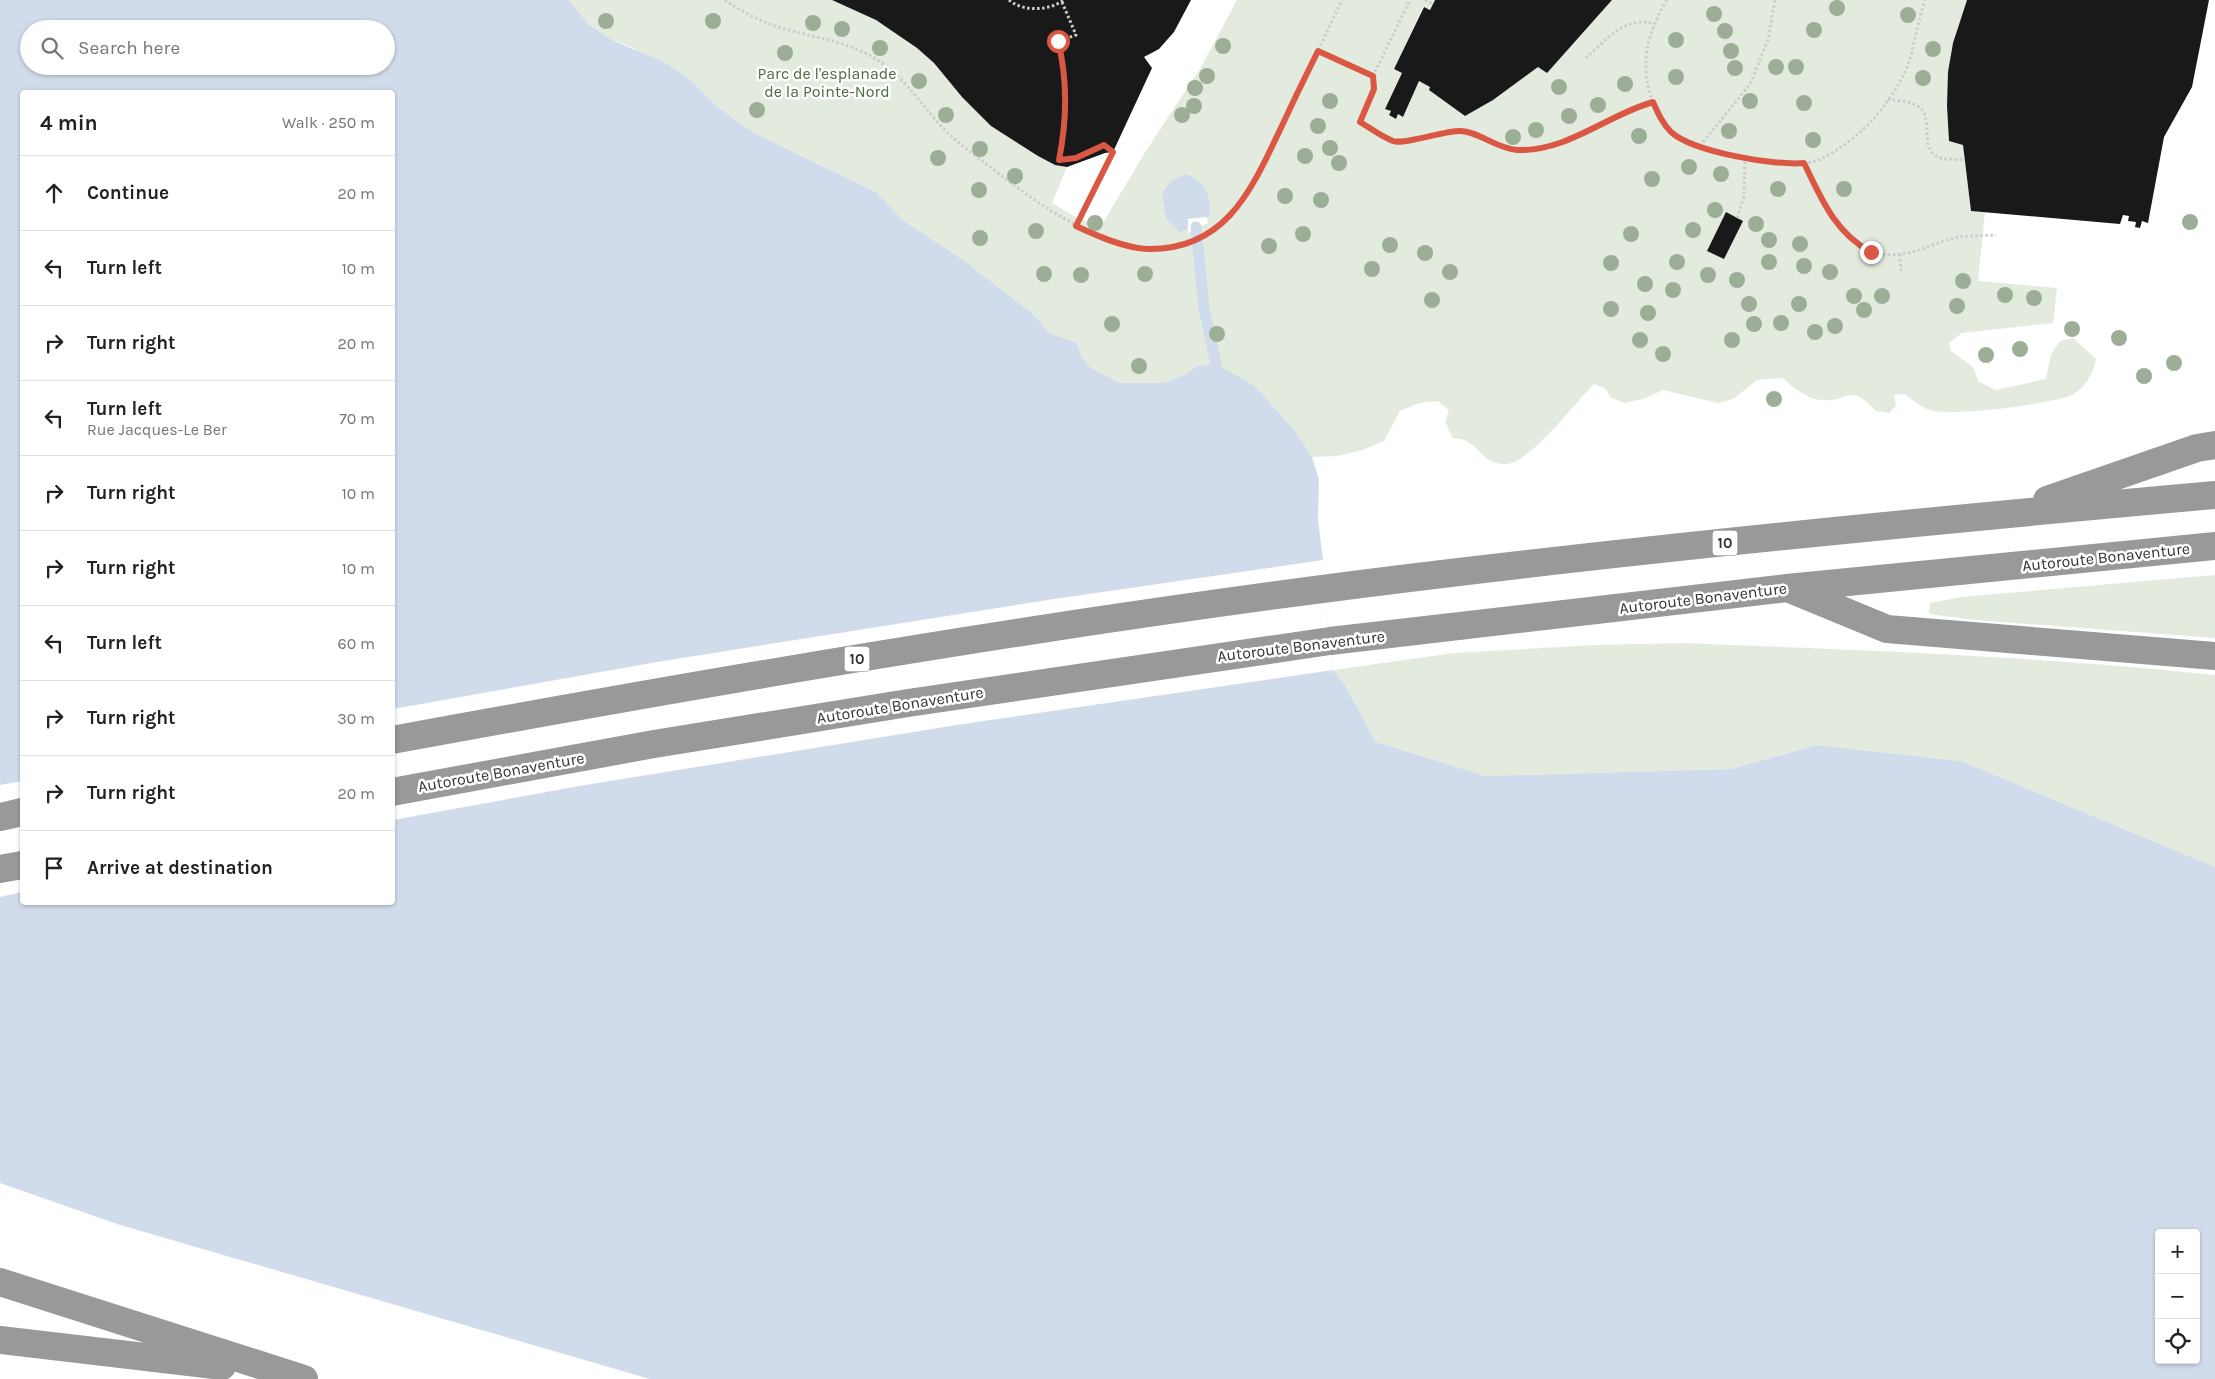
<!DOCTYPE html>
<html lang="en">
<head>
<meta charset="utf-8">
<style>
  :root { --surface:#fff; --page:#f6f6f6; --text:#222; --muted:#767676; --line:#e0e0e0 }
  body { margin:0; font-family:Karla,sans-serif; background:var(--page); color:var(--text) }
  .controls { position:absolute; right:15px; bottom:15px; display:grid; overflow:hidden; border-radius:5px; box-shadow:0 1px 4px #0004 }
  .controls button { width:45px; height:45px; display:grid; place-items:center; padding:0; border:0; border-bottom:1px solid var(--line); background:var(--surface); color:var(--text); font:25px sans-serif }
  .stop { position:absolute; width:15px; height:15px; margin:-11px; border:4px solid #da5744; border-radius:50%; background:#fff }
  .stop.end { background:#da5744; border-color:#fff; box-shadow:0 1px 5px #0008 }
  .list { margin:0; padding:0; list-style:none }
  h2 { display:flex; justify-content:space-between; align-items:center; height:65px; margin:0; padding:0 20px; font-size:21px }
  h2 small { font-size:16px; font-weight:400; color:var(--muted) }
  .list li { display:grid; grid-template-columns:32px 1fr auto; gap:15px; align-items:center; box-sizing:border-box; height:75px; padding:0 20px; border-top:1px solid var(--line) }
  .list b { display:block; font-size:19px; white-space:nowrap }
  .list p { margin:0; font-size:16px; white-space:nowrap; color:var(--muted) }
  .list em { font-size:16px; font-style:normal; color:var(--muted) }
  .icon { flex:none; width:28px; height:28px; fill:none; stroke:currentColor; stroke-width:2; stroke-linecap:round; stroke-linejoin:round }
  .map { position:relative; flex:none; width:2215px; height:1379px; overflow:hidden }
  .search { position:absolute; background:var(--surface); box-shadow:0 1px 4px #0004; left:20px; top:20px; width:375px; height:55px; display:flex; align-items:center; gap:12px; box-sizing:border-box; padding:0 18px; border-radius:28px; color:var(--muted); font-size:19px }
  .panel { position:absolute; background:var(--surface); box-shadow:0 1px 4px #0004; left:20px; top:90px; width:375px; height:815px; border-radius:5px }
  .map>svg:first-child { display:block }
</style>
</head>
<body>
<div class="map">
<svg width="2215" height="1379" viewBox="0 0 2215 1379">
  <rect width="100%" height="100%" fill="#fff"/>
  <path fill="#e3ebdf" d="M569 0H832L876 20 917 48 934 63 962 97 991 126 1038 156 1055 165 1067 167 1052 203 1079 219 1101 226 1146 151 1201 67 1237 0H1435L1430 10 1423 7 1394 69 1402 73 1385 109 1391 111 1389 115 1396 118 1398 114 1403 117 1419 81 1430 87 1429 90 1465 116 1493 100 1538 67 1547 72 1612 0H1967C1949 48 1946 89 1949 141L1963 145 1971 211 1985 212 1978 281 2057 288 2053 323 1962 333 1949 343 1951 351 1973 367 1979 382 1996 390 2046 379 2051 354 2060 341 2073 338 2096 359C2094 373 2086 386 2074 394 2056 404 1954 416 1934 411 1922 409 1913 400 1904 394L1894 395 1896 406 1889 413 1876 411C1848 381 1850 403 1820 400 1807 399 1792 386 1782 378L1757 380 1733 399 1718 403 1663 390 1643 399 1625 403 1611 398 1605 388 1594 384C1576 401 1527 468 1503 464 1481 461 1483 451 1468 442 1465 439 1458 439 1453 438L1445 422 1449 410 1438 401 1419 403 1400 411 1384 441 1363 450 1337 456 1312 457 1295 431 1256 387 1197 366 1185 375 1164 383H1120L1091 368 1082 358 1077 343 1049 333 1034 315 966 262 904 221 877 193 751 131 718 107 691 80 629 46 614 41 589 25Z
    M2215 575V638L1975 620 1929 614 1930 603 1961 597Z
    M1683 643C1860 650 2038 656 2215 675V867L1961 761 1817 745 1731 769 1486 776 1376 742 1345 685 1333 670 1454 653 1596 645Z"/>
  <path fill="#d0dbeb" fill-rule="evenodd" d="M0 0H569L589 25 614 41 664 62 691 80 718 107 751 131 877 193 904 221 966 262 1034 315 1049 333 1077 343 1082 358 1091 368 1120 383H1164L1185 375 1197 366 1216 364 1256 387 1295 431 1312 457 1319 480 1318 520 1323 560V589L1333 670 1345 685 1376 742 1486 776 1731 769 1817 745 1961 761 2215 867V1379H650L117 1224 0 1183ZM29 29H386V66H29ZM22 92H392V902H22ZM2159 1233H2196V1360H2159Z
    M1186 174C1206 181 1215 202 1207 221L1180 232 1166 219 1162 193 1170 182Z"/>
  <path fill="#fff" d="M1207 217 1208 223 1188 233V219Z
    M1323 560V589L1333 670 963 724 585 785 393 820V709L657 662 1054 599Z
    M22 781V892L0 897V785Z"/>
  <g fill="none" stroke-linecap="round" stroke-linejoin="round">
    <path stroke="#d0dbeb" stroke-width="11" d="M1196 227 1204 308 1216 364"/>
  </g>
  <path fill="#191919" d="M832 0H1191L1174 32 1159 49 1144 57 1152 68 1113 152 1105 153 1067 167 1055 165 1038 156 991 126 962 97 934 63 917 48 876 20Z
    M1435 0H1612L1547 73 1538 67 1493 100 1465 116 1429 90 1430 87 1419 81 1403 117 1398 114 1396 119 1389 115 1391 111 1385 109 1402 73 1394 69 1424 7 1430 10Z
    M1967 0H2209L2192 87 2164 137 2148 223 2142 221 2140 228 2135 227 2136 222 2128 221 2129 216 2123 215 2120 224 1971 211 1963 145 1949 141 1947 106 1948 72 1953 43Z
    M1726 212 1743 221 1724 259 1707 251Z"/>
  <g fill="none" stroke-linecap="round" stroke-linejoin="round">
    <path stroke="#ccc" stroke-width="3" stroke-dasharray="2.5 2.5" stroke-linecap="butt" d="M725 0C740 10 757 20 775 26 809 37 845 40 876 59 907 78 925 112 952 137 969 152 988 165 1006 179 1089 243 1193 296 1258 177L1342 0
      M1009 0C1023 12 1049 11 1064 0
      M1425 0 1433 4
      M1667 0C1646 34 1638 70 1655 107 1660 117 1664 126 1672 132 1691 149 1723 153 1747 157 1769 162 1796 168 1818 160 1838 152 1861 133 1875 117 1889 101 1904 79 1910 58 1915 39 1919 19 1925 0
      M1062 2 1076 35 1058 41C1068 81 1067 120 1059 160L1076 158 1104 145 1113 152 1076 226
      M1318 51 1373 76 1410 0
      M1586 58C1604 42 1626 14 1654 24
      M1373 76V89L1360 122C1370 128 1382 137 1393 141 1405 145 1442 131 1460 131 1478 131 1497 149 1517 150 1567 153 1607 114 1653 102
      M1888 99C1898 101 1911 101 1919 107 1935 118 1917 151 1941 158 1948 160 1957 159 1964 160
      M1700 146 1750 84 1768 40 1775 0
      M1805 163C1824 206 1849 265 1907 253 1923 250 1938 242 1954 238 1968 235 1982 236 1996 235
      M1737 218 1744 196 1745 157
      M1900 254 1901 271"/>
    <path stroke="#999" stroke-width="28" d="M2047 500 2197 448 2215 445
      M1790 589 1887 629 2215 656
      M392 740C741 676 1091 616 1442 574 1699 543 1957 518 2215 495
      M392 792 654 744 908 703 1330 641 1787 588 2215 546
      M0 817 22 812
      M0 869 22 865
      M0 1282 304 1379
      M0 1340 222 1366"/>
  </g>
  <g fill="#9dae97">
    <circle cx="1837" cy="8" r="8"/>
    <circle cx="1714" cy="14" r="8"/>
    <circle cx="1908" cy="15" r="8"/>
    <circle cx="606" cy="21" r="8"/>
    <circle cx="713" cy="21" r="8"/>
    <circle cx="813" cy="23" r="8"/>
    <circle cx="842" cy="29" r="8"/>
    <circle cx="1814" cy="30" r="8"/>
    <circle cx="1725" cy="31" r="8"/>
    <circle cx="1676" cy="40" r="8"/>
    <circle cx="1223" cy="46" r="8"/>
    <circle cx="880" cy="48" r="8"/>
    <circle cx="1933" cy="49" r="8"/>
    <circle cx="1731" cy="51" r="8"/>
    <circle cx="785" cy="53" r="8"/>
    <circle cx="1776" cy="67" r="8"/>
    <circle cx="1796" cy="67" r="8"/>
    <circle cx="1735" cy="68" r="8"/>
    <circle cx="1207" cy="76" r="8"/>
    <circle cx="1676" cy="77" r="8"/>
    <circle cx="1923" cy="78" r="8"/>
    <circle cx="919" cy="81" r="8"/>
    <circle cx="1625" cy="84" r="8"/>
    <circle cx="1559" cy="87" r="8"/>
    <circle cx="1195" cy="88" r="8"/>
    <circle cx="1330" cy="101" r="8"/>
    <circle cx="1750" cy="101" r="8"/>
    <circle cx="1804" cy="103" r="8"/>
    <circle cx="1598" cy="105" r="8"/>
    <circle cx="1194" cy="106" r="8"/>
    <circle cx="757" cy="110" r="8"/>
    <circle cx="946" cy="115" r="8"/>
    <circle cx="1182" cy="115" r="8"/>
    <circle cx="1569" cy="116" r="8"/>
    <circle cx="1318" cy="126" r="8"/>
    <circle cx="1536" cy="130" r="8"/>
    <circle cx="1729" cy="131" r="8"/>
    <circle cx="1639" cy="136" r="8"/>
    <circle cx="1513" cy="137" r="8"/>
    <circle cx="1813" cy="140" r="8"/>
    <circle cx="1330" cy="148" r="8"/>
    <circle cx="980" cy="149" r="8"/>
    <circle cx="1305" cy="156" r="8"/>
    <circle cx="938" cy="158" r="8"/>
    <circle cx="1339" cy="163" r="8"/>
    <circle cx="1689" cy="167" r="8"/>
    <circle cx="1721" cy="174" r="8"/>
    <circle cx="1015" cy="176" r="8"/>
    <circle cx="1652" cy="179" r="8"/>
    <circle cx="1778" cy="189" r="8"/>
    <circle cx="1844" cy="189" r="8"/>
    <circle cx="979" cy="190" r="8"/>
    <circle cx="1285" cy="196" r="8"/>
    <circle cx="1321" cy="200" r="8"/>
    <circle cx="1715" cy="210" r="8"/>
    <circle cx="2190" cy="222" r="8"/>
    <circle cx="1095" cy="223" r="8"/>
    <circle cx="1756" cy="224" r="8"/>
    <circle cx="1693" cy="230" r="8"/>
    <circle cx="1036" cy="231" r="8"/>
    <circle cx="1303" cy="234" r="8"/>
    <circle cx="1631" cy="234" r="8"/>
    <circle cx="980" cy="238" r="8"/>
    <circle cx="1769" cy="240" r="8"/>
    <circle cx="1800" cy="244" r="8"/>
    <circle cx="1390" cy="245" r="8"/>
    <circle cx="1269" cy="246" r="8"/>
    <circle cx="1425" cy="253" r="8"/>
    <circle cx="1677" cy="262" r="8"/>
    <circle cx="1769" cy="262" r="8"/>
    <circle cx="1611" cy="263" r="8"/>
    <circle cx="1804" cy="266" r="8"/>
    <circle cx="1372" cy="269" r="8"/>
    <circle cx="1450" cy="272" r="8"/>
    <circle cx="1830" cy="272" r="8"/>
    <circle cx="1044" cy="274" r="8"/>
    <circle cx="1145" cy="274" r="8"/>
    <circle cx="1081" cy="275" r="8"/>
    <circle cx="1708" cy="275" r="8"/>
    <circle cx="1737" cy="280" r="8"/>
    <circle cx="1963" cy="281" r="8"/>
    <circle cx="1645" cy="284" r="8"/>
    <circle cx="1673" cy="290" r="8"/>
    <circle cx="2005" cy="295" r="8"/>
    <circle cx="1854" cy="296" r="8"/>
    <circle cx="1882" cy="296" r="8"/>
    <circle cx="2034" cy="298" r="8"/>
    <circle cx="1432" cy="300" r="8"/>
    <circle cx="1749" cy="304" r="8"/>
    <circle cx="1799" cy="304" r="8"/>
    <circle cx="1957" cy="306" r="8"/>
    <circle cx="1611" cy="309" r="8"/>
    <circle cx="1864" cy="310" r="8"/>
    <circle cx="1648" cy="313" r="8"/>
    <circle cx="1781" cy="323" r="8"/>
    <circle cx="1112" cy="324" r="8"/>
    <circle cx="1754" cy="324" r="8"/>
    <circle cx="1835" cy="326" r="8"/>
    <circle cx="2072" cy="329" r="8"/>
    <circle cx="1815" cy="332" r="8"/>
    <circle cx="1217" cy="334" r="8"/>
    <circle cx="2119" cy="338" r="8"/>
    <circle cx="1640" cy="340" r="8"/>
    <circle cx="1732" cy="340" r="8"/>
    <circle cx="2020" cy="349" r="8"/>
    <circle cx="1663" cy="354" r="8"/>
    <circle cx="1986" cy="355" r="8"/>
    <circle cx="2174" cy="363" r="8"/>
    <circle cx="1139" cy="366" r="8"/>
    <circle cx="2144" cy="376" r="8"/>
    <circle cx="1774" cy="399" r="8"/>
  </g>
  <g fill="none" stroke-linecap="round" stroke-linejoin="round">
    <path stroke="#da5744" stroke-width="6" d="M1058 41C1068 81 1067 120 1059 160L1076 158 1104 145 1113 152 1076 226C1097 236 1124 248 1148 249 1224 250 1250 193 1278 134 1291 106 1304 79 1318 51L1373 76 1374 89 1360 122C1370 128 1382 137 1393 141 1405 145 1442 131 1460 131 1478 131 1497 149 1517 150 1567 152 1607 115 1653 102 1658 113 1662 123 1671 132 1693 152 1775 166 1804 163 1821 198 1835 233 1871 252"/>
  </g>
  <g text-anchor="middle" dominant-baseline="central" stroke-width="5" stroke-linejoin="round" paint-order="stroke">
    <g fill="#fff" stroke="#707070" stroke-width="1">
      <rect x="1712.5" y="530.5" width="25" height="25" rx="4"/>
      <rect x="844.5" y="646.5" width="25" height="25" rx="4"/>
    </g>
    <g font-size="15" font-weight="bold" fill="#323232">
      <text x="1725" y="543">10</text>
      <text x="857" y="659">10</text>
    </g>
    <g font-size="16" fill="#4d6c42" stroke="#fff">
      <text x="827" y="73">Parc de l'esplanade<tspan x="827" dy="18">de la Pointe-Nord</tspan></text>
    </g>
    <g font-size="16" fill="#323232" stroke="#fff">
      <text transform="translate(2106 557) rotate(-6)">Autoroute Bonaventure</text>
      <text transform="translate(1703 598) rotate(-7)">Autoroute Bonaventure</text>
      <text transform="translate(1301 646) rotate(-7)">Autoroute Bonaventure</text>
      <text transform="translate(900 705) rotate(-9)">Autoroute Bonaventure</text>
      <text transform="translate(501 772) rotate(-10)">Autoroute Bonaventure</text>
    </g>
  </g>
</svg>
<div class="controls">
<button>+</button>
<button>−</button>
<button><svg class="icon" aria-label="locate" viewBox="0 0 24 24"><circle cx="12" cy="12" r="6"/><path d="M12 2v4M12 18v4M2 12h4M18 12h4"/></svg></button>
</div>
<div class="stop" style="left:1058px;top:41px"></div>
<div class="stop end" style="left:1871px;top:252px"></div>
<div class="search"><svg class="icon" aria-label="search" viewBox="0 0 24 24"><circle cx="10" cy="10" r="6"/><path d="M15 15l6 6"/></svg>Search here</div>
<section class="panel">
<h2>4 min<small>Walk · 250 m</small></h2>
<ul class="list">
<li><svg class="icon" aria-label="ahead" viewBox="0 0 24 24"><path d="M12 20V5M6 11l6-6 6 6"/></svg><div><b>Continue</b></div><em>20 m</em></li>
<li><svg class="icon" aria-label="left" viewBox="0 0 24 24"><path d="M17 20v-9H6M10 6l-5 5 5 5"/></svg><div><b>Turn left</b></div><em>10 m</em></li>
<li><svg class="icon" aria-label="right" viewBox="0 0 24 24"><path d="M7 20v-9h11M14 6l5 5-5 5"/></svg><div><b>Turn right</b></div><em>20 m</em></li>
<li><svg class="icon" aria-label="left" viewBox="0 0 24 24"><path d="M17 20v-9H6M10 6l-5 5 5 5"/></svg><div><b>Turn left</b><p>Rue Jacques-Le Ber</p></div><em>70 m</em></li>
<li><svg class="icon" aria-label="right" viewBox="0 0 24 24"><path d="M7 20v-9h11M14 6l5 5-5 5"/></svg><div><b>Turn right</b></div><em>10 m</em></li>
<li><svg class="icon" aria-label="right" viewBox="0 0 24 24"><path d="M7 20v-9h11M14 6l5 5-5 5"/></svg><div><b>Turn right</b></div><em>10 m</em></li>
<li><svg class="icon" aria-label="left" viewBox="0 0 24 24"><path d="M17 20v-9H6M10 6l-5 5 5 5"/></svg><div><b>Turn left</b></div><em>60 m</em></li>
<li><svg class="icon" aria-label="right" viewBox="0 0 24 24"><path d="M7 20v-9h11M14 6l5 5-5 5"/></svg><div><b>Turn right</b></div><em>30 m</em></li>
<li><svg class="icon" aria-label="right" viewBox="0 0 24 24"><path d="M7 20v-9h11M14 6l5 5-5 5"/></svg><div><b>Turn right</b></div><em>20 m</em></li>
<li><svg class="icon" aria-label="arrive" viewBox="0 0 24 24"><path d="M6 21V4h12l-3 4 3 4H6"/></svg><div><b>Arrive at destination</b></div></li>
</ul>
</section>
</div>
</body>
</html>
